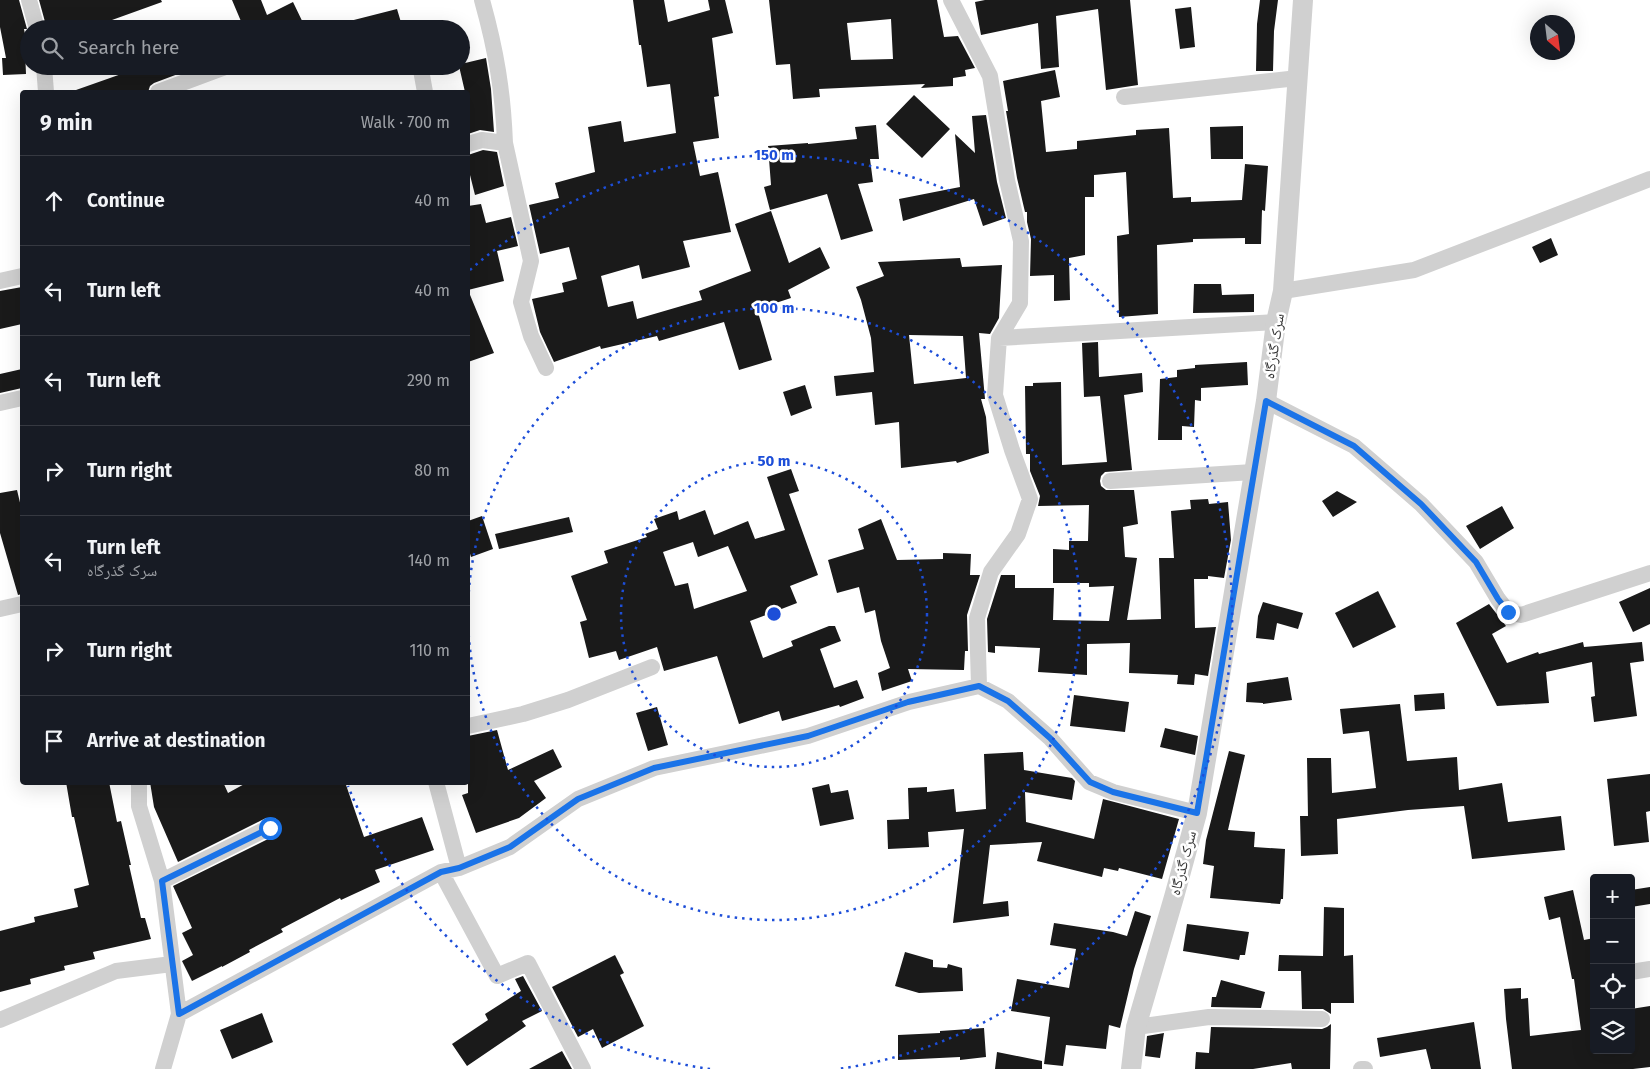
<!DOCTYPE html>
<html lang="en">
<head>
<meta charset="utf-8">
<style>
  :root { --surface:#171b24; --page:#242831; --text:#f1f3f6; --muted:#9ea1a6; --line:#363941 }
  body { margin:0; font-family:"Fira Sans","Noto Naskh Arabic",sans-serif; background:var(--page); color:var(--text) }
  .controls { position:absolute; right:15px; bottom:15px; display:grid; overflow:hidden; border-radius:5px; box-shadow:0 5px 20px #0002 }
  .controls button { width:45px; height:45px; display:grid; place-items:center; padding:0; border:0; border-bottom:1px solid var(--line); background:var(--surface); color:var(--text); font:25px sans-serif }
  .compass { position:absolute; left:1530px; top:15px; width:45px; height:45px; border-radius:50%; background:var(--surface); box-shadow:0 5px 20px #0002; rotate:152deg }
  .stop { position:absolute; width:15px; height:15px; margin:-11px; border:4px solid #1a73e8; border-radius:50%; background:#fff }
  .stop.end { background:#1a73e8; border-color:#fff; box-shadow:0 1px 5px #0008 }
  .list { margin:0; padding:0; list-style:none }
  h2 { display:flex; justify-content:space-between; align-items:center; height:65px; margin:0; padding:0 20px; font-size:21px }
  h2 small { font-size:16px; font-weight:400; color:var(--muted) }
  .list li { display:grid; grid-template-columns:32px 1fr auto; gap:15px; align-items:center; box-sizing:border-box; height:90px; padding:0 20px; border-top:1px solid var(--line) }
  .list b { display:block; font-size:19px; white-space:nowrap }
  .list p { margin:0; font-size:16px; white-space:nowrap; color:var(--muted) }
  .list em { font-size:16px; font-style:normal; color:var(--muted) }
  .icon { flex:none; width:28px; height:28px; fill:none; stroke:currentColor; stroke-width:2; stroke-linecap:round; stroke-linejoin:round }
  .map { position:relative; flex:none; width:1650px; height:1069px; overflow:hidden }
  .search { position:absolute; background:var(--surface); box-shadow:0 5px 20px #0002; left:20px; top:20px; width:450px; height:55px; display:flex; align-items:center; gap:12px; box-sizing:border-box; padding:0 18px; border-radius:28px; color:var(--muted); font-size:19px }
  .panel { position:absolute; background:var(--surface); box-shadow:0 5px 20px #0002; left:20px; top:90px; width:450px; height:695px; border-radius:5px }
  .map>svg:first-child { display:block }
</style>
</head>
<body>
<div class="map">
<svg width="1650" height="1069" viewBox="0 0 1650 1069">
  <rect width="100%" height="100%" fill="#fff"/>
  <path fill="#1a1a1a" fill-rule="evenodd" d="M0 0H19L27 29H24L28 51H25L26 74 3 75 2 58H6L0 27Z
    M39 0H161L162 2 87 29H47Z
    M232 0H261L267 15 293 2 306 29H239L243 26Z
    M633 0H664L668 22 710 10 708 0H725L733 33 712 38 719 96 714 97 719 138 693 142 700 176 718 172 731 232 683 241 690 267 642 279 639 265 601 276 608 307 633 301 637 319 702 300 699 291 751 271 735 224 771 211 789 263 820 247 830 268 788 290 791 298 757 309 772 360 739 370 724 322 659 341 657 336 601 349 600 346 554 362 540 332 532 299 564 292 562 283 577 279 569 247 540 254 529 205 559 198 555 183 595 172 588 127 621 121 624 142 676 133 670 84 647 87 641 45H639Z
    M769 0H937L944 37 958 36 975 68 965 70 966 76 953 78V86L921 88 925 84 819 89 820 97 793 99 790 64 776 65ZM891 19 893 59 851 60 847 23Z
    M985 0H1130L1138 85 1106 90 1098 9 1056 16 1059 67 1041 69 1038 23 981 35 975 2Z
    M1260 0H1278L1274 31 1273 71H1256L1257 24Z
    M1191 7 1195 47 1180 49 1175 9Z
    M397 9 403 29H343L342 23Z
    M486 58 491 89 494 132 480 130 468 134V92H465L459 66H461V64Z
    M144 66H175L178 74 154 83 150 86 148 92H76V90Z
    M1055 70 1060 97 1041 101 1046 152 1077 149V141L1136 135V130L1169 128 1173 198 1191 197V202L1242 200 1245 164 1268 166 1265 211 1262 210 1261 244H1245V238L1193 239V242L1157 245 1158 314 1119 317 1117 236 1129 234 1126 172 1094 175V197H1085V255L1069 258 1070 300 1054 301V275L1030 276 1031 239 1027 222V212H1025L1017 178 1006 111H1008L1003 81Z
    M914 95 950 129 922 158 886 124Z
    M986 115 997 182 1006 218 983 226 974 199 903 221 899 199 960 187 955 134 975 153 972 116Z
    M876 125 879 159H870L873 182 858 184 873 231 841 240 827 194 770 210 764 187 771 185 768 146 808 143V144L857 139 855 127Z
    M1243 126V159H1211L1210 127Z
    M483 150 497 152 504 186 475 195 468 167V155Z
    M481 204 486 223 511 217 518 246 497 251 504 281 468 290V206Z
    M1551 238 1558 255 1540 263 1532 247Z
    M960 258 962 267 1002 265 999 318 990 334 979 333 985 399H981L986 417 989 453 957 463 956 461 901 468 899 422 875 425 872 392 836 396 834 376 874 372 871 338 861 300 856 287 884 276 878 262ZM909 335 963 336 966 378 914 384Z
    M1194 284H1221L1222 295 1254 294V312L1193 313Z
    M22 287V324L0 329V291Z
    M468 290 494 353 468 362Z
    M1098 342 1099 377 1142 373 1143 392 1124 395 1132 470 1105 472 1101 476 1100 481 1101 486 1106 490H1134L1138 524 1123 527 1125 557 1137 558 1127 620 1161 619 1159 558H1174L1171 511 1191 509 1190 500 1208 499 1209 504 1228 502 1231 540 1224 578 1208 576V579H1194L1195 628 1216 627 1208 676 1195 674 1194 685 1177 684 1178 675 1129 673 1130 643 1087 644V675L1038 672 1040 648 995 646V653L988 652 987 619 1001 575H1015V588H1054L1053 620 1109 621 1114 586 1089 587V583H1053V549L1069 550V541H1088L1089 505 1038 506 1040 496 1030 471V454H1026L1025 386H1033V383L1061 382 1062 465 1107 462 1100 396 1084 397 1082 343Z
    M1247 362 1248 385 1201 388V401L1195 400 1194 427 1182 426V440H1158L1160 379 1177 377V370L1195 368V365Z
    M22 369V388L0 393V374Z
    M805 385 812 408 791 416 783 392Z
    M791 469 799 491 789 494 818 575 790 586 797 603 750 621 763 658 793 646 791 641 829 626H835L841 641 820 649 834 688 857 680 864 698 840 707 839 705 782 721 779 711 739 724 717 656 664 671 657 647 619 660 616 651 589 658 580 622 587 620 571 576 608 563 604 551 647 537 645 534 658 529 654 519 677 511 679 520 705 510 714 535 748 521 755 539 785 530 767 477ZM693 542 698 557 728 546 747 591 694 609 688 583 675 586 663 552Z
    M17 490 22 511V594L18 595 0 533V493Z
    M1337 491 1357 502 1333 517 1322 501Z
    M1502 506 1514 528 1480 549 1466 526Z
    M482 516 493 549 471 557 468 547V521Z
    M569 517 573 532 499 549 495 534Z
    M881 519 897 560 943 559V553L971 554 970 575H980L967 615 968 651H965L964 670 908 669 912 681 882 691 878 673 890 668 881 641 875 610 865 613 859 587 837 593 828 560 864 549 858 529Z
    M1650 588V624L1633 632 1619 602Z
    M1378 591 1396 627 1353 648 1335 613Z
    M1263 602 1303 613 1298 629 1277 623 1274 640 1256 638 1258 616Z
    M1489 604 1506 626 1492 634 1507 663 1538 652 1539 654 1583 642 1584 647 1642 642 1644 661 1630 663 1637 716 1594 722 1591 697 1595 696 1592 662 1546 672 1549 703 1497 706 1456 623Z
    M1288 677 1292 700 1263 704V703L1246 702 1247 683Z
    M1444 693 1445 709 1415 711 1414 695Z
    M1074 695 1129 702 1125 732 1070 726Z
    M1400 704 1407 761 1457 757 1459 790 1502 783 1508 822 1561 816 1565 850 1472 859 1464 806 1408 810 1337 819 1338 854 1301 856 1300 816H1308L1307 758H1331L1332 793 1376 788 1369 731 1343 734 1340 709Z
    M657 707 668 745 648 751 636 713Z
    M1165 728 1198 736 1195 755 1160 747Z
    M497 730 508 770 553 749 562 767 534 781 546 798 519 818 476 833 462 795 468 793V736Z
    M1229 751 1245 755 1228 830 1255 832 1254 847 1285 849 1283 899H1281L1280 904 1210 898 1214 866 1203 864 1206 840Z
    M1023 752 1024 770 1072 778 1075 781 1072 800 1025 792 1026 822 1094 839 1103 799 1179 819 1162 879 1119 868 1118 871 1104 868 1102 877 1037 861 1042 842 990 845 983 904 1008 901 1009 916 953 923 964 829 928 832 929 847 888 849 887 820 909 819 908 788 927 787V792L954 789 956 812 986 809 984 754Z
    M1650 774V811L1646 812 1649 842 1614 846 1607 779Z
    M66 782H109L117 822 121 821 131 865H129L141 918H145L151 939 93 952 95 959 64 966 65 970 30 979 31 984 0 992V931L35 922 34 917 78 907 74 889 89 885 74 817H72Z
    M150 782H223L228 793 248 782H345L364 837 422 817 434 850 375 870 380 882 341 900 340 898 281 929 283 932 249 950 250 952 222 967V966L192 981 182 961 193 955 182 933 192 928 173 886 274 836 279 832V823L275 818H266L178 862 154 807Z
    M829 784 831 793 848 790 854 819 820 826 812 788Z
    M1650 887V904L1631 907V890Z
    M1573 890 1584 940 1594 938V1050H1631V1009L1650 1006V1067L1633 1069H1512L1506 1019 1504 989 1521 988V999L1528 998 1530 1036 1581 1030 1574 979H1572L1560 917 1549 920 1544 897Z
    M1324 907 1344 908V956L1353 955 1354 1003H1331V1014L1323 1009H1302L1301 971H1278L1279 955 1323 956Z
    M1135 911 1151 916 1134 969 1120 1028 1109 1025 1106 1049 1066 1045 1063 1066 1044 1064 1050 1017 1011 1011 1017 979 1069 988 1076 949 1050 945 1054 923 1113 932 1127 936Z
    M1187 924 1249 932 1245 955H1240L1239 960 1183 951Z
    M905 952 933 960V967L947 968 948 964 962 968 963 991 919 993 895 986Z
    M615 955 624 973 620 975 644 1026 602 1048 593 1029 578 1037 552 987Z
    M523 976 542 1011 522 1021 526 1026 467 1066 452 1044 488 1020 485 1014 521 991 515 979Z
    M1221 980 1265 992 1261 1008 1211 1007 1212 997H1216Z
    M262 1013 273 1042 232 1059 220 1030Z
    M1474 1022 1481 1069H1431L1426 1049 1380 1057 1377 1038Z
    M1331 1024 1330 1069H1292L1291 1063 1253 1069H1195L1196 1052 1209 1053 1211 1027 1322 1029 1327 1027Z
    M984 1028 986 1057 960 1060V1057L898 1060V1035L940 1033V1031Z
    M1164 1033 1160 1058 1145 1056 1147 1036Z
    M562 1051 572 1069H529Z
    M997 1052 1042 1061V1069H995Z"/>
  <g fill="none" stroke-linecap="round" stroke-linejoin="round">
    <path stroke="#d0d0d0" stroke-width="16" d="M29 0 37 29
      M482 0C496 50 503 91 505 143
      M951 0 990 76 1007 180 1021 241 1020 303 999 338 995 395 1012 450 1030 499 1018 534 991 572 977 618 979 686
      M44 66 46 92
      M421 70 425 92
      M158 92 228 66
      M1124 97 1298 78
      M468 144 482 140 505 143 531 261 521 302 531 336 546 368
      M0 281 22 276
      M1283 291 1414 270 1650 179
      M999 338 1276 322
      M1266 401 1354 446 1421 504 1476 562 1498 599 1508 612 1521 615 1650 573
      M0 403 22 398
      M1110 481 1253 472
      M0 609 22 604
      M468 726 523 714 568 700 652 667
      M139 782V806L162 881 179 1014 163 1069
      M436 782 459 868
      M441 872 497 976 528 963 583 1069
      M162 881 270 827
      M1631 972 1650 969
      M179 1014 441 872 459 868 510 847 578 799 654 768 808 736 909 702 979 686 1008 701 1050 738 1089 782 1113 792 1197 813
      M0 1020 116 971 172 964
      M1136 1027 1209 1017 1322 1019
      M1361 1069H1365"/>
    <path stroke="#d0d0d0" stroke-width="20" d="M1131 1069 1136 1027 1174 897 1197 813 1266 401 1276 322 1283 291 1303 0"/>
  </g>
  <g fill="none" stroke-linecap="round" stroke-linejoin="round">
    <path stroke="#1a73e8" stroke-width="6" d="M270 828 162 881 179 1014 441 872 459 868 510 847 578 799 654 768 808 736 908 702 979 686 1008 701 1050 738 1090 782 1113 792 1197 813 1266 401 1354 446 1421 504 1476 562 1498 599 1508 612"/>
  </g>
  <g fill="none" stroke="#1d4ed8" stroke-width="2.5" stroke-dasharray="2.5 5">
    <circle cx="774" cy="614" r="153"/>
    <circle cx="774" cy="614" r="306"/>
    <path d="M710 1069A459 459 0 0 1 348 786M470 270A459 459 0 1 1 838 1069"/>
  </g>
  <g text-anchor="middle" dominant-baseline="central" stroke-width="5" stroke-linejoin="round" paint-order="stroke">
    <g font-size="15" fill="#333" stroke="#fff">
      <text transform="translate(1274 346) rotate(-81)">سرک گذرگاه</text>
      <text transform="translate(1183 863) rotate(-75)">سرک گذرگاه</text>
    </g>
  </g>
  <circle cx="774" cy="614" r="8" fill="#1d4ed8" stroke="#fff" stroke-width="2.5"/>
  <g font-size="15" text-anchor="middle" font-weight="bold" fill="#1d4ed8" stroke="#fff" stroke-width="5" stroke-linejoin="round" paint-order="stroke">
    <text x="774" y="160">150 m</text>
    <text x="774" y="313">100 m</text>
    <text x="774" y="466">50 m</text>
  </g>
</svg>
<div class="controls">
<button>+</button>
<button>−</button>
<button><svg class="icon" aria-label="locate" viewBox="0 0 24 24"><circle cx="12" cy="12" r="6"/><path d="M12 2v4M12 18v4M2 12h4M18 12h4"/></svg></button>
<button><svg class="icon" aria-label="layers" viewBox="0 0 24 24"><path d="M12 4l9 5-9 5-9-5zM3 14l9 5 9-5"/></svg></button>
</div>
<svg class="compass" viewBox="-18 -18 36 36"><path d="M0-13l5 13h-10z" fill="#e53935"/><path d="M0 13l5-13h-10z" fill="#9ea1a6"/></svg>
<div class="stop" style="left:270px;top:828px"></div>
<div class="stop end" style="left:1508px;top:612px"></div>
<div class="search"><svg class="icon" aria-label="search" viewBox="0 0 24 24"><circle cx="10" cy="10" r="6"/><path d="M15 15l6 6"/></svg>Search here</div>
<section class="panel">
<h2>9 min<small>Walk · 700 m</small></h2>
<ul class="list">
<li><svg class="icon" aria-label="ahead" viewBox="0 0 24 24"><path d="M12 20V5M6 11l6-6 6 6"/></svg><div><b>Continue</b></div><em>40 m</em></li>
<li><svg class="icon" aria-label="left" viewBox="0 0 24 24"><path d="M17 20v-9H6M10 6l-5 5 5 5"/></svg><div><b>Turn left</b></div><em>40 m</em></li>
<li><svg class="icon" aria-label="left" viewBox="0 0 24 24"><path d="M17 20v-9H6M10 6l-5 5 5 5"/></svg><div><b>Turn left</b></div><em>290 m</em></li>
<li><svg class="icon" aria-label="right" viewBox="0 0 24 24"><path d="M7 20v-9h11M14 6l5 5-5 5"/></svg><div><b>Turn right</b></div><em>80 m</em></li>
<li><svg class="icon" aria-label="left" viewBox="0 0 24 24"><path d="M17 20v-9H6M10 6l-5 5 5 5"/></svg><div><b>Turn left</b><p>سرک گذرگاه</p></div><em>140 m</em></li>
<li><svg class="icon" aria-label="right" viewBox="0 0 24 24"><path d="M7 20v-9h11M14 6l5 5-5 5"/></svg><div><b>Turn right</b></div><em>110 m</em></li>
<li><svg class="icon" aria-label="arrive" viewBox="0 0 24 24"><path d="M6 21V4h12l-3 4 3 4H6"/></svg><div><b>Arrive at destination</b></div></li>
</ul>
</section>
</div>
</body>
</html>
